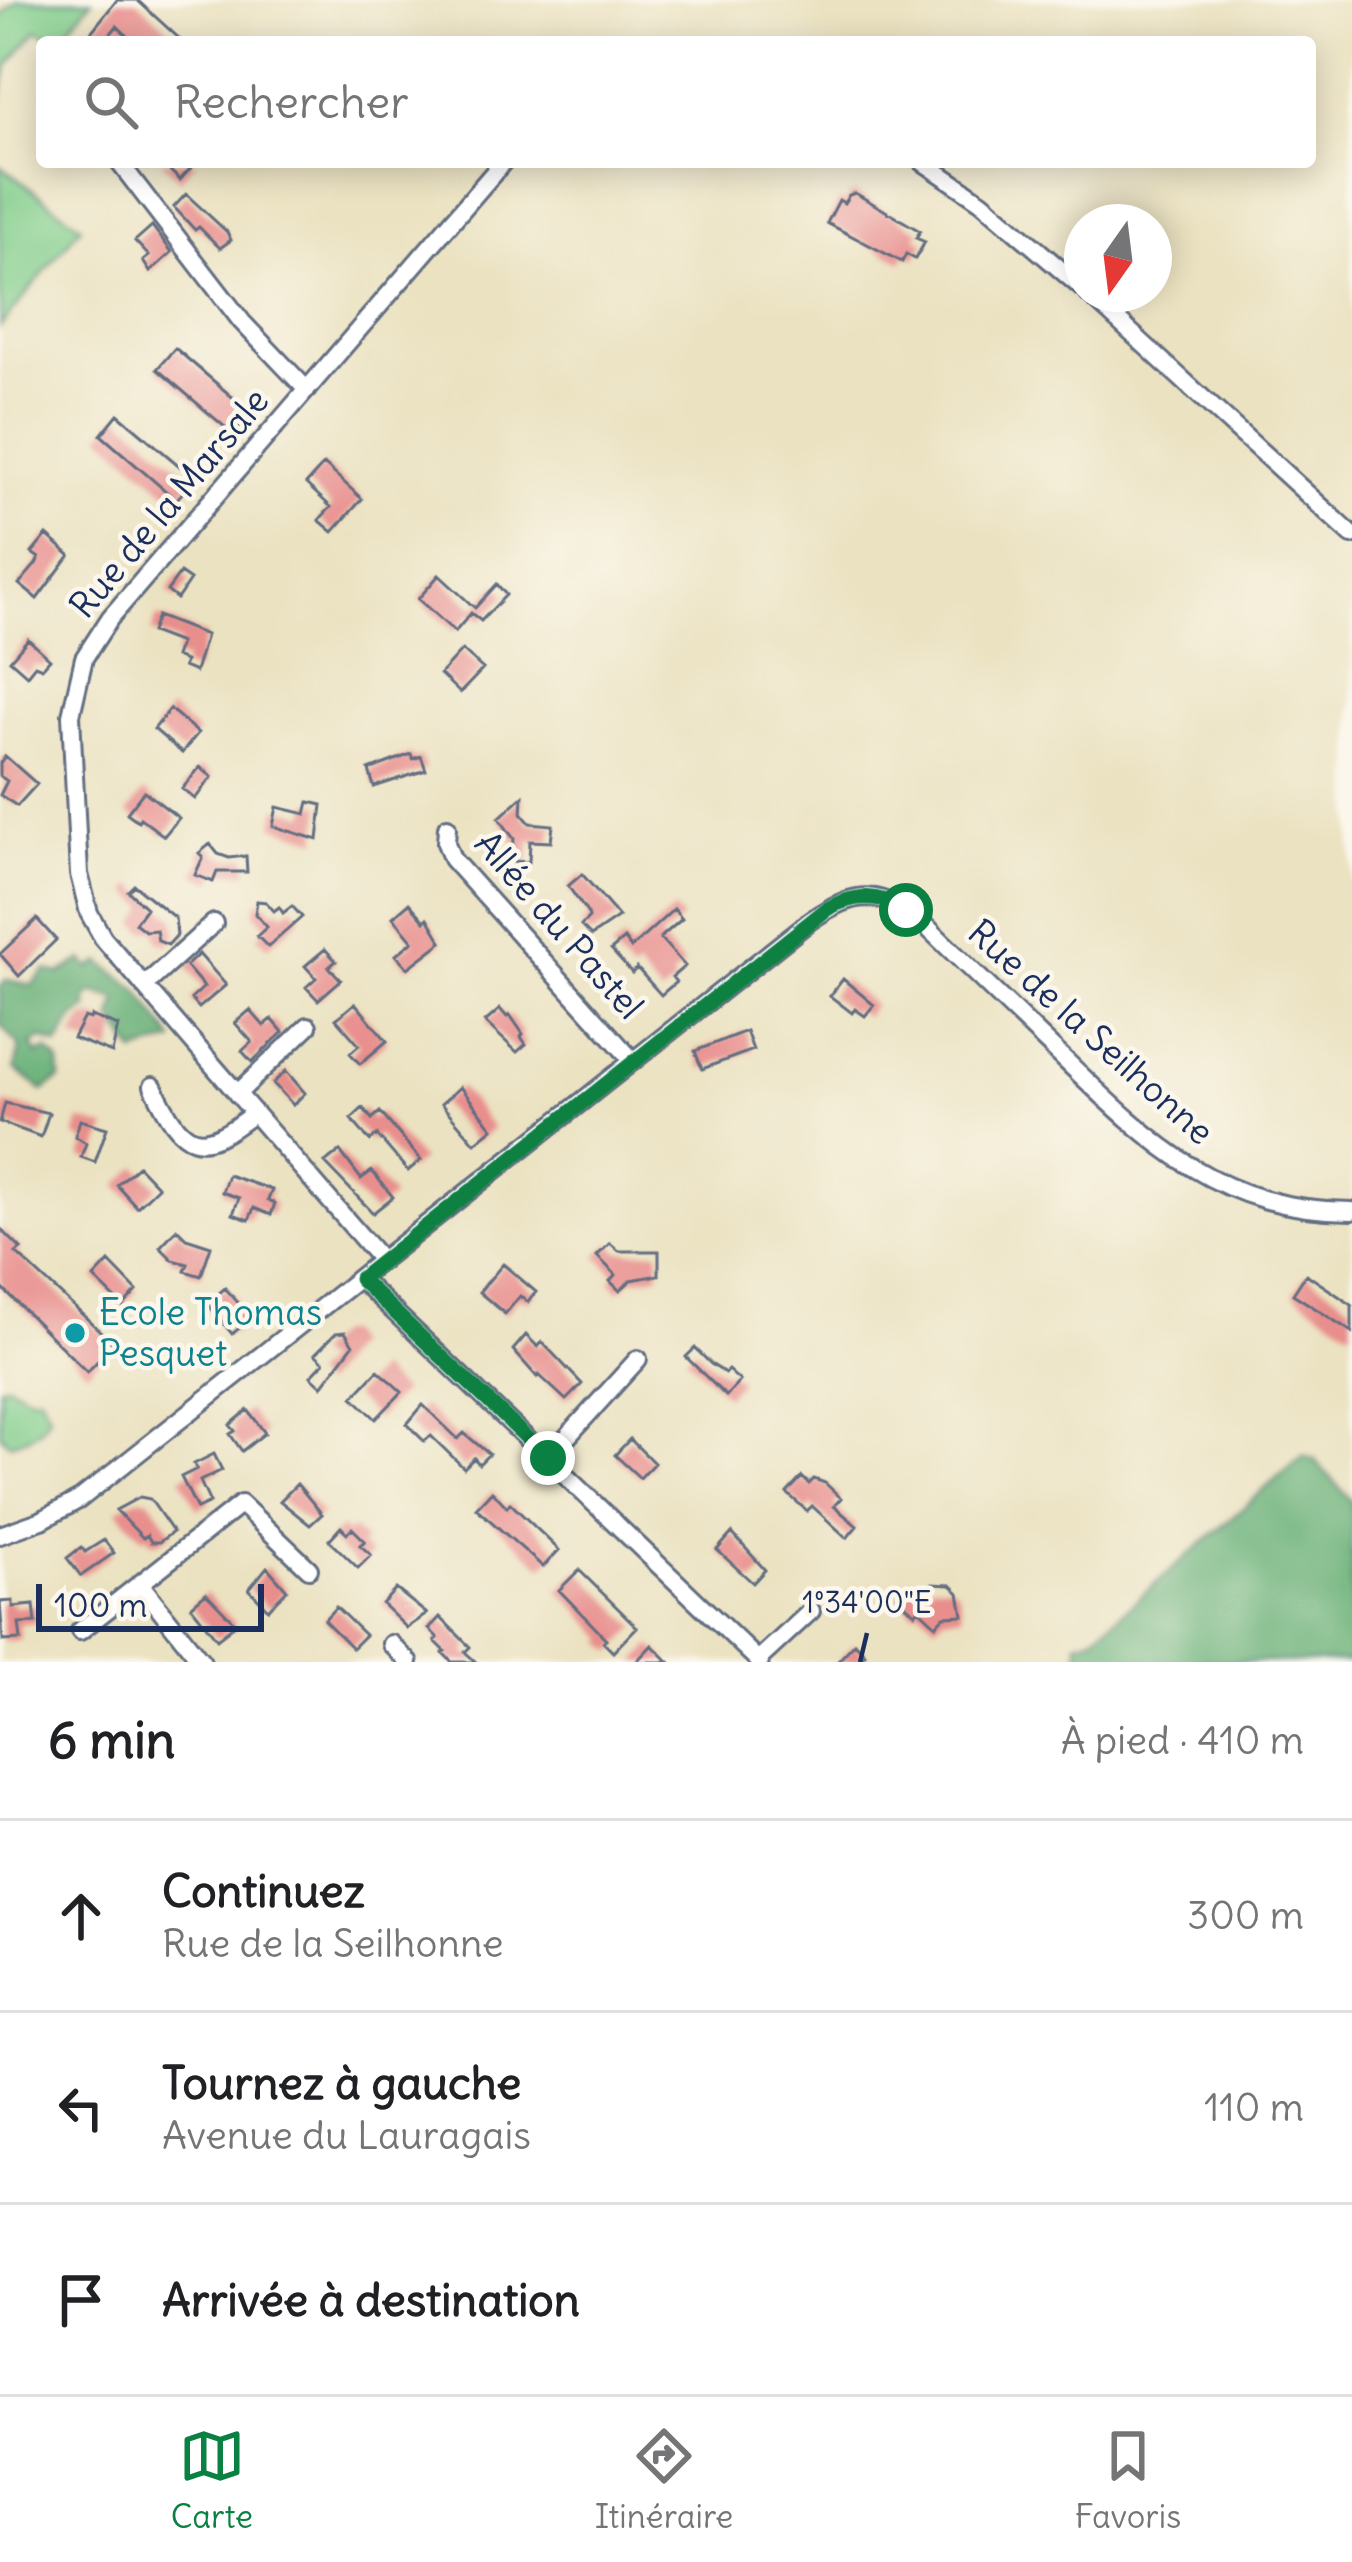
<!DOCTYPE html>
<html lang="fr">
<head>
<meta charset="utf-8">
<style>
  :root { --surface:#fff; --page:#f2f2f2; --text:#202124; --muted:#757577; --line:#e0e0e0; --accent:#0b8043 }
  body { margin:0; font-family:Delius,sans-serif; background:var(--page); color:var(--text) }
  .compass { position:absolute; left:1064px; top:204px; width:108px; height:108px; border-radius:50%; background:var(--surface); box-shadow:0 6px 30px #0003; rotate:194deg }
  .scale { position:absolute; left:36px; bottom:30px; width:228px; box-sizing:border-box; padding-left:12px; border:6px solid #1b2f5e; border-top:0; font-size:33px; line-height:42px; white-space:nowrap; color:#1b2f5e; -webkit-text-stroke:9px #fbf7ec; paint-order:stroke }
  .stop { position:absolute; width:36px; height:36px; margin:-27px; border:9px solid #0b8043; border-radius:50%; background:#fff }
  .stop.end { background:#0b8043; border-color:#fff; box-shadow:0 3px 12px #0008 }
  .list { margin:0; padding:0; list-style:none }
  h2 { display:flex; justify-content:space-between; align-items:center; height:156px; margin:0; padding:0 48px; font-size:51px }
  h2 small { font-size:39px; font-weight:400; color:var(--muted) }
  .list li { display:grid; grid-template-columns:78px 1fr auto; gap:36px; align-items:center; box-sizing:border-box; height:192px; padding:0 48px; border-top:3px solid var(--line) }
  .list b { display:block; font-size:45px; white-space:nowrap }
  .list p { margin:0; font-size:39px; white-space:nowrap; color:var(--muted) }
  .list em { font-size:39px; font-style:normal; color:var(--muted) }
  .icon { flex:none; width:66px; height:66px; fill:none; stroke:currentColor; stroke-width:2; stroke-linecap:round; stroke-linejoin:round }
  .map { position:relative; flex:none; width:1352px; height:1662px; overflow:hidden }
  .search { position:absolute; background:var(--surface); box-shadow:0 6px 30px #0003; left:36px; right:36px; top:36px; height:132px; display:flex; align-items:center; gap:30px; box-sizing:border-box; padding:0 42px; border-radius:12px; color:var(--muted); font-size:45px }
  .sheet { height:732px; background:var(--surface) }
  nav { display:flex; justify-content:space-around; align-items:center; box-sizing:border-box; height:168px; border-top:3px solid var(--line); background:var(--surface); font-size:33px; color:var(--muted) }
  nav a { display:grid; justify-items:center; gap:6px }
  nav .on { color:var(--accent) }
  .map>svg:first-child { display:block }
</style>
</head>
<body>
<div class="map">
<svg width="1352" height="1662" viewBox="0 0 1352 1662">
  <rect width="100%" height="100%" fill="#fbf7ec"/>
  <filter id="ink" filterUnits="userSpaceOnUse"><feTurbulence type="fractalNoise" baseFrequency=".00833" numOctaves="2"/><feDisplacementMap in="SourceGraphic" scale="24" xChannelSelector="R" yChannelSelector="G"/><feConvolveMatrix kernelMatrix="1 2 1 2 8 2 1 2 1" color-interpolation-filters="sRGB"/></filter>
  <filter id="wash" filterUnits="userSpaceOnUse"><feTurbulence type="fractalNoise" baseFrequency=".004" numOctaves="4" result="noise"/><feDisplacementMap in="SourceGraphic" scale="48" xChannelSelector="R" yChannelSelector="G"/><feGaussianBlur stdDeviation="2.7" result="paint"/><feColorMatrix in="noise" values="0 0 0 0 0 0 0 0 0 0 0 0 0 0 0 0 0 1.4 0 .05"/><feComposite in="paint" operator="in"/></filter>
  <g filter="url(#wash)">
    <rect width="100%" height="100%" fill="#ebe2c1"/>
    <path fill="#81cd8b" stroke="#4e7e74" stroke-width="3" d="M18 0H92L59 40 37 30 8 65 0 105V16Z
      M0 166 81 226 0 327Z
      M8 1384 29 1396 39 1395 49 1414C43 1432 26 1439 9 1443L0 1434V1386Z"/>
    <path fill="#68b077" stroke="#42706a" stroke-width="3" d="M83 960 90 968 101 962 138 990 174 1041 135 1053 112 1017 118 1000 92 992 86 1000 88 1009 75 1017 58 1045 41 1038 32 1045 37 1055 47 1050 59 1062 60 1079 43 1091 15 1069 20 1047 0 1024V987L6 980 32 985 46 970 59 974Z
      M1303 1456 1315 1460 1352 1502V1662L1080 1661 1078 1642 1094 1637Z"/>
    <g id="blocks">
      <path fill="#e88e8d" d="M117 0H137L183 42H134L117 26 104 42H83Z
        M161 162H196L180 180Z
        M855 193 920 231 916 238 925 242 915 259 906 254 902 262 827 223 839 200 844 203 849 195Z
        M186 194 227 232 231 240 220 248 199 227 195 230 174 207Z
        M152 226 172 252 150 272 143 261 149 256 135 241Z
        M175 348 251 413 233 434 157 369Z
        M118 414 195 479 176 500 101 435Z
        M324 464 362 499 333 532 319 520 331 507 306 484Z
        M47 535 70 555 37 599 19 584 36 564 39 558 32 553Z
        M180 573 190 580 177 599 167 591Z
        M439 575 475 608 497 584 506 595 481 621 471 613 455 632 418 599Z
        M157 616 206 635 195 672 183 667 185 661 175 657 180 643 151 632Z
        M28 639 50 659 42 668 35 665 27 675 10 660Z
        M462 650 483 669 460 693 440 674Z
        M170 709 198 733 182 753 154 729Z
        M411 754 413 759 421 756 426 770 374 787 369 770Z
        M5 756 37 784 17 806 0 795 7 781 0 776V763Z
        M200 767 212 777 195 799 182 789Z
        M144 791 179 818 164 836 140 818 138 821 127 813Z
        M523 796 522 814 530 823 553 825 551 842 530 841 529 862 512 861 514 839 499 818Z
        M309 802 322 805 318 840 273 826 277 807 306 814Z
        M210 844 218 854 229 858 246 856 247 872H217L213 882 195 875 203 857 199 853Z
        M582 874 619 917 591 936 581 926 589 918 588 914 568 886Z
        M134 885 175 918 177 935 168 945 158 941 156 930 145 931 135 923 146 908 128 891Z
        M257 901 266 902 274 911 279 907 283 913 292 906 302 917 268 947 257 936 267 927 255 914Z
        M409 903 425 921 428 918 442 942 408 968 396 955 413 941 393 917Z
        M674 909 682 919 660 938 685 966 672 977 676 982 661 995 637 968 632 973 611 950 624 939 631 948Z
        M37 919 56 940 19 976 0 954Z
        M325 949 336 961 329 967 341 980 318 1000 306 987 316 978 305 966Z
        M199 954 226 985 199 1008 191 999 204 987 186 966Z
        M843 979 874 1005 865 1016 855 1009 852 1013 830 996Z
        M355 1003 387 1041 360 1064 350 1053 359 1045 336 1019Z
        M500 1009 507 1017 510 1015 523 1034 521 1037 526 1044 517 1052 485 1022Z
        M250 1010 264 1026 272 1019 283 1032 252 1062 242 1051 252 1042 235 1023Z
        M91 1016 118 1026 112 1053 73 1038 84 1017 90 1019Z
        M746 1031 753 1050 702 1069 695 1051Z
        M286 1071 305 1093 293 1105 273 1083Z
        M460 1087 493 1128 475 1143 441 1104Z
        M5 1103 49 1113 41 1137 0 1122Z
        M363 1108 372 1119 380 1112 421 1160 408 1171 377 1135 370 1141 351 1119Z
        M80 1120 107 1128 95 1162 81 1157 86 1143 75 1136Z
        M340 1151 361 1179 372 1171 393 1197 373 1213 325 1163Z
        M138 1166 158 1187 137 1207 117 1185Z
        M228 1175 272 1190 268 1200 275 1203 271 1215 254 1208 249 1220 233 1214 239 1198 222 1192Z
        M0 1228 21 1249 16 1253 114 1344 87 1372 0 1286Z
        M177 1229 186 1238 211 1246 201 1276 185 1271 188 1264 173 1260 160 1247Z
        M610 1243 619 1251H659V1275L631 1280 620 1291 610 1281 616 1275 597 1256Z
        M109 1262 137 1291 123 1306 94 1278Z
        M503 1264 536 1292 528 1302 520 1296 505 1314 479 1292Z
        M1306 1274 1352 1305V1332L1293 1294Z
        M225 1288 252 1318 232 1334 207 1303Z
        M345 1332 353 1345 322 1386 311 1376 324 1362 315 1354 336 1333Z
        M526 1335 538 1347 542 1342 582 1384 566 1400 539 1375 537 1377 513 1350Z
        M695 1348 711 1364 725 1373 728 1370 740 1381 726 1396 686 1357Z
        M378 1370 402 1392 376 1419 353 1397Z
        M423 1405 458 1439 464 1433 489 1454 479 1464 474 1458 464 1468 431 1436 424 1441 407 1424Z
        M248 1410 265 1433 242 1451 230 1434 235 1431 230 1425Z
        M630 1439 654 1463 640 1478 615 1455Z
        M214 1454 222 1470 200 1481 210 1503 197 1509 181 1477 197 1469 194 1464Z
        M802 1477 809 1484 814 1479 825 1483 841 1498 834 1506 857 1526 847 1538 812 1506 807 1511 787 1493Z
        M297 1484 322 1514 310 1525 280 1501Z
        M492 1491 507 1507 510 1503 559 1550 543 1567 476 1508Z
        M140 1497 150 1499 173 1532 159 1542H151L147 1535 143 1538 116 1510Z
        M341 1527 347 1533 352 1528 365 1541 360 1545 371 1555 358 1568 329 1540Z
        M732 1533 765 1570 753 1583 717 1550Z
        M104 1540 114 1553 81 1576 67 1558 81 1547 85 1552Z
        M267 1567 287 1590 268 1609 249 1589Z
        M579 1570 637 1627 613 1652 603 1642 606 1639 559 1590Z
        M911 1584 922 1595 932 1584 951 1585 959 1593 963 1615 944 1616 936 1625 919 1609 915 1613 898 1598Z
        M396 1589 427 1614 407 1628 382 1604Z
        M206 1593 236 1624 217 1639 191 1606Z
        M13 1601V1607L34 1605 36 1623 19 1624 21 1640 3 1641 0 1602Z
        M336 1607 365 1635 352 1648 324 1620Z
        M440 1617 470 1647 465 1652 476 1662H452L443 1653 445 1651 435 1641 438 1638 429 1629Z
        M855 1643 865 1654 857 1662H837Z
        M652 1645 669 1662H636Z"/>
    </g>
  </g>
  <g filter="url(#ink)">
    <use href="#blocks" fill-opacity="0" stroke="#646e81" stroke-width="3"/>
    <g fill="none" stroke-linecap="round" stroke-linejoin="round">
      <defs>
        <path id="minor" d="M119 162 242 322 307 390
          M923 162 982 202 1082 288
          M1089 294 1352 535
          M447 827 446 843 452 859 633 1061
          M144 986 214 923
          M153 1086C183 1149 199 1157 254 1113
          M237 1094 308 1026
          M382 1261 103 938 89 913 79 874 71 715 84 658 110 618 503 162
          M360 1279 760 1662
          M548 1458 638 1359
          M0 1535 42 1520 80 1499 811 920C858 888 879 890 924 924 970 969 1016 1013 1063 1058 1152 1144 1220 1211 1352 1211
          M141 1585 202 1662
          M80 1631 241 1504 309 1569
          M391 1644 409 1662
          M758 1660 811 1611"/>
      </defs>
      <use href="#minor" stroke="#646e81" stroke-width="22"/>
      <use href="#minor" stroke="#fff" stroke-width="16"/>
    </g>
  </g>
  <g fill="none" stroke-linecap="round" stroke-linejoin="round" filter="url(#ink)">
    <path stroke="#0b8043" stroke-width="15" d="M548 1458 360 1279 827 909C855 893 878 894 906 910"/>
  </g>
  <path fill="none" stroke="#1b2f5e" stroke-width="4.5" d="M860 1662 867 1633"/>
  <circle fill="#0f9aa8" stroke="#fbf7ec" stroke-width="4.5" cx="75" cy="1333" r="12"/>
  <g text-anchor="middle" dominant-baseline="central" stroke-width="9" stroke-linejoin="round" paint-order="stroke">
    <g font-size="36" fill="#1b2f5e" stroke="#fbf7ec">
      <text transform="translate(169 503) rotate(-50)">Rue de la Marsale</text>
      <text transform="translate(559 925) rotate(49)">Allée du Pastel</text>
      <text transform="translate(1091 1032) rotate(42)">Rue de la Seilhonne</text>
    </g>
    <g font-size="36" fill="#0d838f" stroke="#fbf7ec" text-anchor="start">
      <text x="99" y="1312">Ecole Thomas<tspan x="99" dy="41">Pesquet</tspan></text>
    </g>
  </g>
  <g font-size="30" text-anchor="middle" fill="#1b2f5e" stroke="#fbf7ec" stroke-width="9" stroke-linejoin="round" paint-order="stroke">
    <text x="867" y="1613">1°34'00"E</text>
  </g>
</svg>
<svg class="compass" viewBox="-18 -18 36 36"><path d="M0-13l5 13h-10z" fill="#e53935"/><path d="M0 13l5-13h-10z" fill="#757577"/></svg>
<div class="scale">100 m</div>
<div class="stop" style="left:906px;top:910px"></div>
<div class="stop end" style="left:548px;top:1458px"></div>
<div class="search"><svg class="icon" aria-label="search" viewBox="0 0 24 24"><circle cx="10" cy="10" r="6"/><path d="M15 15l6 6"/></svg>Rechercher</div>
</div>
<section class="sheet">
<h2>6 min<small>À pied · 410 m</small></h2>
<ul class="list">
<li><svg class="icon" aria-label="ahead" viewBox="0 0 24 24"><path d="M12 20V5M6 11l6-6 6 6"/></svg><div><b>Continuez</b><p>Rue de la Seilhonne</p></div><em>300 m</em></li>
<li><svg class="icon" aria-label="left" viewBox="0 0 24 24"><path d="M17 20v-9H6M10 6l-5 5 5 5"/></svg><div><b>Tournez à gauche</b><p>Avenue du Lauragais</p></div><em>110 m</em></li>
<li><svg class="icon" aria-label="arrive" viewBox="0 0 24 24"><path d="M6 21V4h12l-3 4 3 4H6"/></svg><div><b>Arrivée à destination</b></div></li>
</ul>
</section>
<nav>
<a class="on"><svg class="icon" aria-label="map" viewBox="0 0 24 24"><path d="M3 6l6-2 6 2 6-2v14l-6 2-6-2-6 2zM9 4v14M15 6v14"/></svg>Carte</a>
<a><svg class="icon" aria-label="directions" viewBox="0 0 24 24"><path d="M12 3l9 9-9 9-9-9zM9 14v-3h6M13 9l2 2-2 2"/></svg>Itinéraire</a>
<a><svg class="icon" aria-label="saved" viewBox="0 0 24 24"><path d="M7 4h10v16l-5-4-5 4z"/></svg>Favoris</a>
</nav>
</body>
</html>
